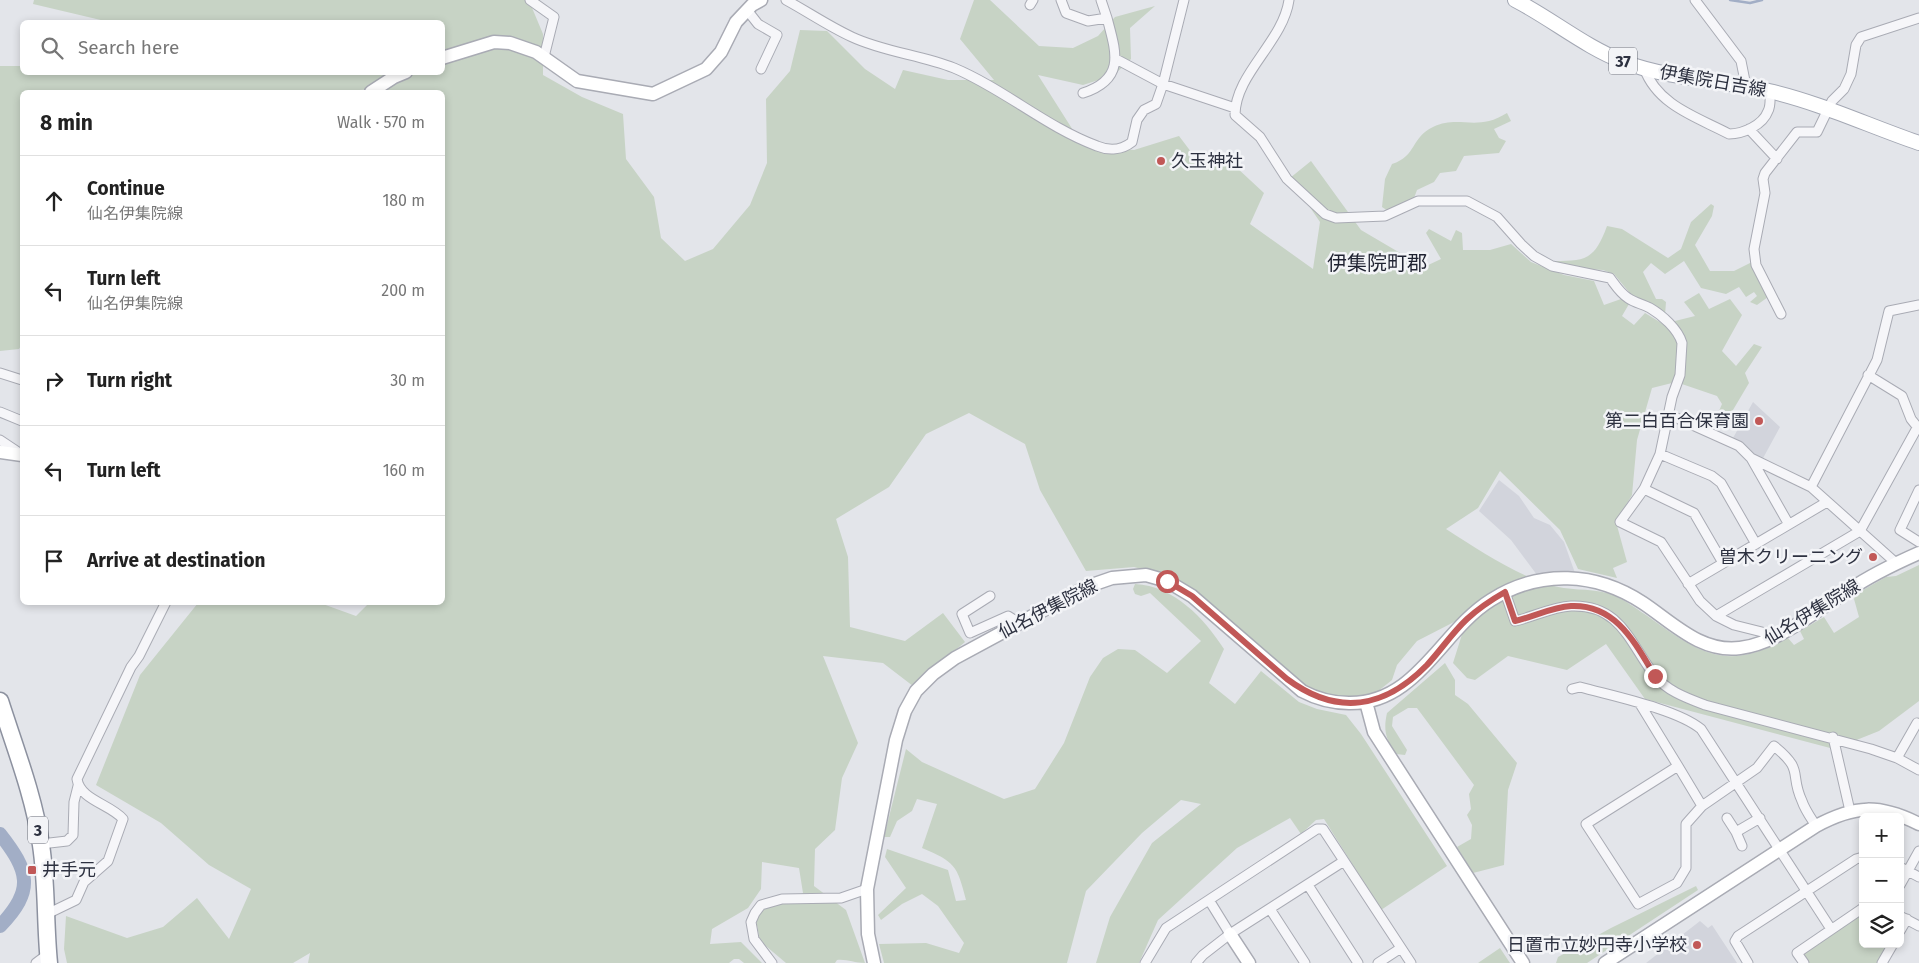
<!DOCTYPE html>
<html lang="en">
<head>
<meta charset="utf-8">
<style>
  :root { --surface:#fff; --page:#f2f2f2; --text:#222; --muted:#767676; --line:#e0e0e0 }
  body { margin:0; font-family:"Fira Sans","Noto Sans JP",sans-serif; background:var(--page); color:var(--text) }
  .controls { position:absolute; right:15px; bottom:15px; display:grid; overflow:hidden; border-radius:8px; box-shadow:0 2px 8px #0003 }
  .controls button { width:45px; height:45px; display:grid; place-items:center; padding:0; border:0; border-bottom:1px solid var(--line); background:var(--surface); color:var(--text); font:25px sans-serif }
  .stop { position:absolute; width:15px; height:15px; margin:-11px; border:4px solid #c15857; border-radius:50%; background:#fff }
  .stop.end { background:#c15857; border-color:#fff; box-shadow:0 1px 5px #0008 }
  .list { margin:0; padding:0; list-style:none }
  h2 { display:flex; justify-content:space-between; align-items:center; height:65px; margin:0; padding:0 20px; font-size:21px }
  h2 small { font-size:16px; font-weight:400; color:var(--muted) }
  .list li { display:grid; grid-template-columns:32px 1fr auto; gap:15px; align-items:center; box-sizing:border-box; height:90px; padding:0 20px; border-top:1px solid var(--line) }
  .list b { display:block; font-size:19px; white-space:nowrap }
  .list p { margin:0; font-size:16px; white-space:nowrap; color:var(--muted) }
  .list em { font-size:16px; font-style:normal; color:var(--muted) }
  .icon { flex:none; width:28px; height:28px; fill:none; stroke:currentColor; stroke-width:2; stroke-linecap:round; stroke-linejoin:round }
  .map { position:relative; flex:none; width:1919px; height:963px; overflow:hidden }
  .search { position:absolute; background:var(--surface); box-shadow:0 2px 8px #0003; left:20px; top:20px; width:425px; height:55px; display:flex; align-items:center; gap:12px; box-sizing:border-box; padding:0 18px; border-radius:8px; color:var(--muted); font-size:19px }
  .panel { position:absolute; background:var(--surface); box-shadow:0 2px 8px #0003; left:20px; top:90px; width:425px; height:515px; border-radius:8px }
  .map>svg:first-child { display:block }
</style>
</head>
<body>
<div class="map">
<svg width="1919" height="963" viewBox="0 0 1919 963">
  <rect width="100%" height="100%" fill="#e3e5ea"/>
  <path fill="#d2d4dc" d="M1753 402 1780 427 1762 460 1733 438Z
    M1499 480 1519 496 1534 518 1550 525 1564 542 1575 573 1555 572 1537 575 1511 540 1479 511Z
    M1700 921 1708 928 1712 925 1737 963H1646Z"/>
  <path fill="#c7d3c5" d="M34 0H527L530 3 543 34V75L582 97 623 114 626 159 654 197 661 238 685 261 713 249 750 205 767 163 766 99 790 71 800 30 827 31 865 69 895 89 903 70 948 80H994L960 39 974 0H990L1039 46 1073 48 1098 36 1115 17 1155 6 1130 28 1131 59 1114 75 1083 85 1038 75 1083 146 1134 150 1179 136 1204 169 1222 154 1264 193 1250 224 1313 269 1320 222 1290 178 1311 161 1361 230 1424 267 1441 259 1426 233 1429 229 1451 241 1456 230 1462 233 1463 250H1490L1511 244 1531 262 1564 275 1594 281 1604 305 1621 299 1629 304 1622 316 1634 325 1645 313 1663 324 1695 316 1684 302 1699 293 1709 309 1730 299 1742 315 1722 351 1736 366 1754 344 1762 347 1745 373 1749 383 1730 415 1719 411 1722 404 1717 396 1676 382 1652 388 1637 440 1632 495 1616 522 1627 562 1613 568 1617 578 1578 569 1560 530 1500 471 1478 508 1446 529C1477 549 1515 574 1550 585 1568 591 1588 588 1607 593 1620 596 1635 608 1646 615 1699 653 1726 673 1788 638L1794 645 1804 639 1800 631 1824 617 1834 633 1859 617 1854 599 1856 594 1886 577 1896 576 1919 565V701L1879 731 1834 749 1645 699 1606 644 1567 670 1508 656 1475 680 1467 678 1453 663 1464 628 1456 621 1417 641 1397 665 1392 680 1377 692 1359 699 1330 697 1305 688 1162 575 1134 567 1086 571 1040 490 1025 444 969 413 926 434 889 487 836 519 848 557 850 627 905 641 943 613 965 642 913 686 883 663 823 656 858 743 842 778 835 830 815 849 814 886 846 910 865 963C854 963 847 959 837 960L835 963H786L760 941 756 920 764 908 789 902 803 893 799 868 762 862 761 889 748 908 712 929 710 944 741 942 762 963H744L739 959H734L729 963H308L310 953 293 963H67L64 949 66 916 127 938 163 927 197 898 229 939 251 889 209 865 161 823 96 785 140 675 198 603H320L356 616 369 603 442 602V92H390L387 88 333 92H22V344L19 349 0 351V66H22V72H442V22H103L105 21 33 4Z
    M1507 113 1511 121 1494 129 1499 138 1506 141 1499 153 1464 156 1456 171 1440 173 1434 182 1417 190 1414 198 1388 211 1382 207 1385 179 1392 164C1417 156 1411 137 1433 127 1454 117 1468 126 1489 121 1495 120 1501 116 1507 113Z
    M1711 204 1714 206 1712 216 1695 245 1710 271H1734L1752 262 1768 297 1757 305 1750 302 1757 296 1754 292 1746 297 1739 287 1726 294 1701 288 1684 261 1665 274 1651 263 1643 272 1656 299H1662L1666 302 1665 315 1633 297 1614 274 1603 270 1572 268 1549 261C1584 261 1594 262 1607 226L1622 229 1668 258 1681 249 1691 222Z
    M1135 584C1174 586 1204 618 1224 649L1209 683 1235 704 1261 671 1299 702 1317 709 1346 715 1361 734 1447 866 1381 910 1324 819 1316 820 1301 834 1290 818 1237 848 1158 920 1139 963H1096L1110 917 1152 843 1201 804 1181 800 1142 833 1086 891 1067 963H884L879 944 926 943 959 953 964 943 938 906 922 894 902 904 881 920 878 915 906 888 885 857 887 849 948 870 956 901 966 900C957 865 955 862 922 848L937 804 917 799 912 811 897 821 890 837H884L906 749 922 762 1004 799 1035 789 1064 743 1090 677 1103 658 1118 649 1135 650 1167 673 1201 641 1150 593 1141 596 1135 594 1133 589Z
    M1445 663 1455 680V695L1468 704 1517 763 1508 790 1504 865 1473 873 1457 847 1471 839 1472 825 1467 815 1471 809 1469 794 1474 785 1417 708H1408L1393 717 1392 726 1407 750 1405 755 1396 754C1386 739 1383 731 1387 713Z
    M1696 886 1698 890 1587 963H1556L1558 957 1611 928Z
    M1863 913V944H1889L1878 963H1809L1803 957 1804 952Z
    M1500 948 1510 963H1478Z"/>
  <g fill="none" stroke-linecap="round" stroke-linejoin="round">
    <path stroke="#a2aec6" stroke-width="2.5" d="M1730 0 1750 3 1762 0"/>
    <path stroke="#a2aec6" stroke-width="14" d="M0 834C29 871 35 890 0 926"/>
    <defs>
      <path id="street" d="M530 0 554 17 544 57
        M786 0C808 12 830 27 852 37 884 52 921 55 954 68 1004 89 1046 127 1097 146 1109 151 1122 150 1132 142L1137 120 1144 110 1156 104 1163 84 1184 0
        M1061 0 1066 13 1088 21 1107 18 1101 0
        M1289 0C1283 42 1235 74 1235 115L1260 137 1287 179 1325 214 1336 218 1385 216 1418 201H1467L1497 217 1521 244 1534 256 1552 266 1610 278C1616 286 1620 293 1628 298 1635 303 1643 304 1650 308 1662 315 1678 329 1682 343L1680 375 1672 397 1660 454 1644 489 1620 522 1661 542 1700 601 1716 616 1734 625 1762 632 1773 638
        M1695 0 1741 61 1746 86
        M1030 5 1033 0
        M747 10 758 24 777 35 761 69
        M1116 59 1163 84 1235 108
        M1644 68C1658 106 1697 117 1729 134 1743 134 1763 125 1768 111 1771 106 1770 97 1770 91
        M1083 93C1126 79 1116 52 1107 18
        M1749 129 1777 159
        M1781 314 1756 265 1754 249 1765 193 1763 179 1765 173 1797 132H1817L1832 101 1844 89 1851 74 1856 45 1861 37 1919 18
        M0 373 22 380
        M1868 375 1902 396 1911 419 1919 429
        M0 412 22 421
        M1670 415 1739 446 1751 458 1811 487 1896 563
        M0 440 21 454
        M1660 454 1712 476 1721 483 1756 544
        M1751 458 1788 523
        M1811 487 1877 360 1889 311 1919 305
        M1644 489 1694 513 1723 563
        M1919 490 1900 530 1919 542
        M1688 584 1827 502
        M1505 592 1515 621C1533 617 1552 607 1571 606 1621 604 1630 644 1655 676 1667 691 1687 698 1705 705L1871 749 1897 758 1919 770
        M990 596 962 614 970 633 1008 616 1019 623
        M1716 616 1860 531 1917 428
        M1572 689 1580 687C1612 696 1677 709 1701 729L1831 929
        M1640 704 1678 766
        M1833 737 1850 811
        M1897 758 1917 723 1919 724
        M1678 766 1702 806 1686 824V868L1677 883 1638 904 1586 824Z
        M1702 806 1757 768 1774 746C1805 771 1789 773 1802 801 1805 810 1811 818 1816 826
        M1727 818 1736 832 1760 818
        M1736 832 1742 846
        M41 844 67 841 73 835 74 802 78 786
        M1900 867 1919 877
        M1308 885 1358 963
        M1900 885 1919 851
        M1209 900 1230 934
        M1270 909 1305 963
        M47 914 76 900 84 882 108 861 123 819C110 804 80 800 77 779L131 667 139 656 166 602
        M1900 916 1919 926
        M1900 931 1907 919
        M36 963 48 954
        M772 963 754 939 751 922 755 913 761 905 782 899 841 898 867 889
        M1145 963 1166 928 1317 829H1323L1411 963
        M1196 963 1203 955 1230 934 1344 861
        M1378 963 1401 948
        M1748 963 1735 941 1738 936 1856 859 1863 857
        M1804 963 1797 953 1863 908
        M1882 963 1893 944"/>
      <path id="secondary" d="M442 58 494 42 510 43 536 52 577 81 653 94 706 69 721 52 736 22 752 5 761 0
        M371 92 394 77 406 72
        M0 452 22 455
        M1366 702 1374 732 1523 963
        M1230 934 1249 963
        M874 963 868 934 867 889 896 740 905 711 916 691 933 674 955 658 1086 587 1112 578 1146 575 1167 581 1192 596 1302 691C1317 699 1332 703 1349 703 1417 704 1441 631 1491 600 1540 569 1596 572 1643 603 1673 623 1701 653 1740 648 1777 644 1818 609 1849 590 1871 575 1894 564 1919 553
        M1605 963 1816 826C1855 805 1879 804 1919 824"/>
      <path id="primary" d="M1515 0C1552 19 1585 47 1624 62 1669 79 1721 80 1769 91 1821 103 1869 126 1919 143"/>
      <path id="highway" d="M0 701C15 748 34 796 41 845 47 884 45 924 49 963"/>
    </defs>
    <use href="#street" stroke="#a9abb4" stroke-width="11"/>
    <use href="#secondary" stroke="#a9abb4" stroke-width="15"/>
    <use href="#primary" stroke="#a4a8b4" stroke-width="16"/>
    <use href="#highway" stroke="#8c919f" stroke-width="19"/>
    <use href="#street" stroke="#f6f6f9" stroke-width="9"/>
    <use href="#secondary" stroke="#fff" stroke-width="12"/>
    <use href="#primary" stroke="#fff" stroke-width="14"/>
    <use href="#highway" stroke="#fff" stroke-width="16"/>
  </g>
  <g fill="none" stroke-linecap="round" stroke-linejoin="round">
    <path stroke="#c15857" stroke-width="6" d="M1167 581 1192 596 1287 679C1337 716 1384 709 1427 665 1441 650 1452 633 1467 619 1479 608 1491 600 1505 592L1515 621C1533 617 1552 607 1571 606 1616 604 1635 643 1655 676"/>
  </g>
  <g fill="#c15857" stroke="#f3f4f7" stroke-width="2">
    <circle cx="1161" cy="161" r="5"/>
    <circle cx="1759" cy="421" r="5"/>
    <circle cx="1873" cy="557" r="5"/>
    <rect x="27" y="865" width="10" height="10" rx="2.5"/>
    <circle cx="1697" cy="945" r="5"/>
  </g>
  <g text-anchor="middle" dominant-baseline="central" stroke-width="5" stroke-linejoin="round" paint-order="stroke">
    <g fill="#f3f4f7" stroke="#686c77" stroke-width="1">
      <rect x="1609" y="47.5" width="28" height="27" rx="4"/>
      <rect x="28" y="816.5" width="20" height="27" rx="4"/>
    </g>
    <g font-size="16" font-weight="bold" fill="#2d3140">
      <text x="1623" y="61">37</text>
      <text x="38" y="830">3</text>
    </g>
    <g font-size="18" fill="#2d3140" stroke="#f3f4f7">
      <text transform="translate(1713 81) rotate(10)">伊集院日吉線</text>
      <text transform="translate(1048 609) rotate(-27)">仙名伊集院線</text>
      <text transform="translate(1812 612) rotate(-31)">仙名伊集院線</text>
    </g>
    <g font-size="18" fill="#2d3140" stroke="#f3f4f7" text-anchor="end">
      <text x="1171" y="161" text-anchor="start">久玉神社</text>
      <text x="1749" y="421">第二白百合保育園</text>
      <text x="1863" y="557">曽木クリーニング</text>
      <text x="42" y="870" text-anchor="start">井手元</text>
      <text x="1687" y="945">日置市立妙円寺小学校</text>
    </g>
    <g font-size="20" fill="#1f2231" stroke="#f3f4f7">
      <text x="1377" y="263">伊集院町郡</text>
    </g>
  </g>
</svg>
<div class="controls">
<button>+</button>
<button>−</button>
<button><svg class="icon" aria-label="layers" viewBox="0 0 24 24"><path d="M12 4l9 5-9 5-9-5zM3 14l9 5 9-5"/></svg></button>
</div>
<div class="stop" style="left:1167px;top:581px"></div>
<div class="stop end" style="left:1655px;top:676px"></div>
<div class="search"><svg class="icon" aria-label="search" viewBox="0 0 24 24"><circle cx="10" cy="10" r="6"/><path d="M15 15l6 6"/></svg>Search here</div>
<section class="panel">
<h2>8 min<small>Walk · 570 m</small></h2>
<ul class="list">
<li><svg class="icon" aria-label="ahead" viewBox="0 0 24 24"><path d="M12 20V5M6 11l6-6 6 6"/></svg><div><b>Continue</b><p>仙名伊集院線</p></div><em>180 m</em></li>
<li><svg class="icon" aria-label="left" viewBox="0 0 24 24"><path d="M17 20v-9H6M10 6l-5 5 5 5"/></svg><div><b>Turn left</b><p>仙名伊集院線</p></div><em>200 m</em></li>
<li><svg class="icon" aria-label="right" viewBox="0 0 24 24"><path d="M7 20v-9h11M14 6l5 5-5 5"/></svg><div><b>Turn right</b></div><em>30 m</em></li>
<li><svg class="icon" aria-label="left" viewBox="0 0 24 24"><path d="M17 20v-9H6M10 6l-5 5 5 5"/></svg><div><b>Turn left</b></div><em>160 m</em></li>
<li><svg class="icon" aria-label="arrive" viewBox="0 0 24 24"><path d="M6 21V4h12l-3 4 3 4H6"/></svg><div><b>Arrive at destination</b></div></li>
</ul>
</section>
</div>
</body>
</html>
